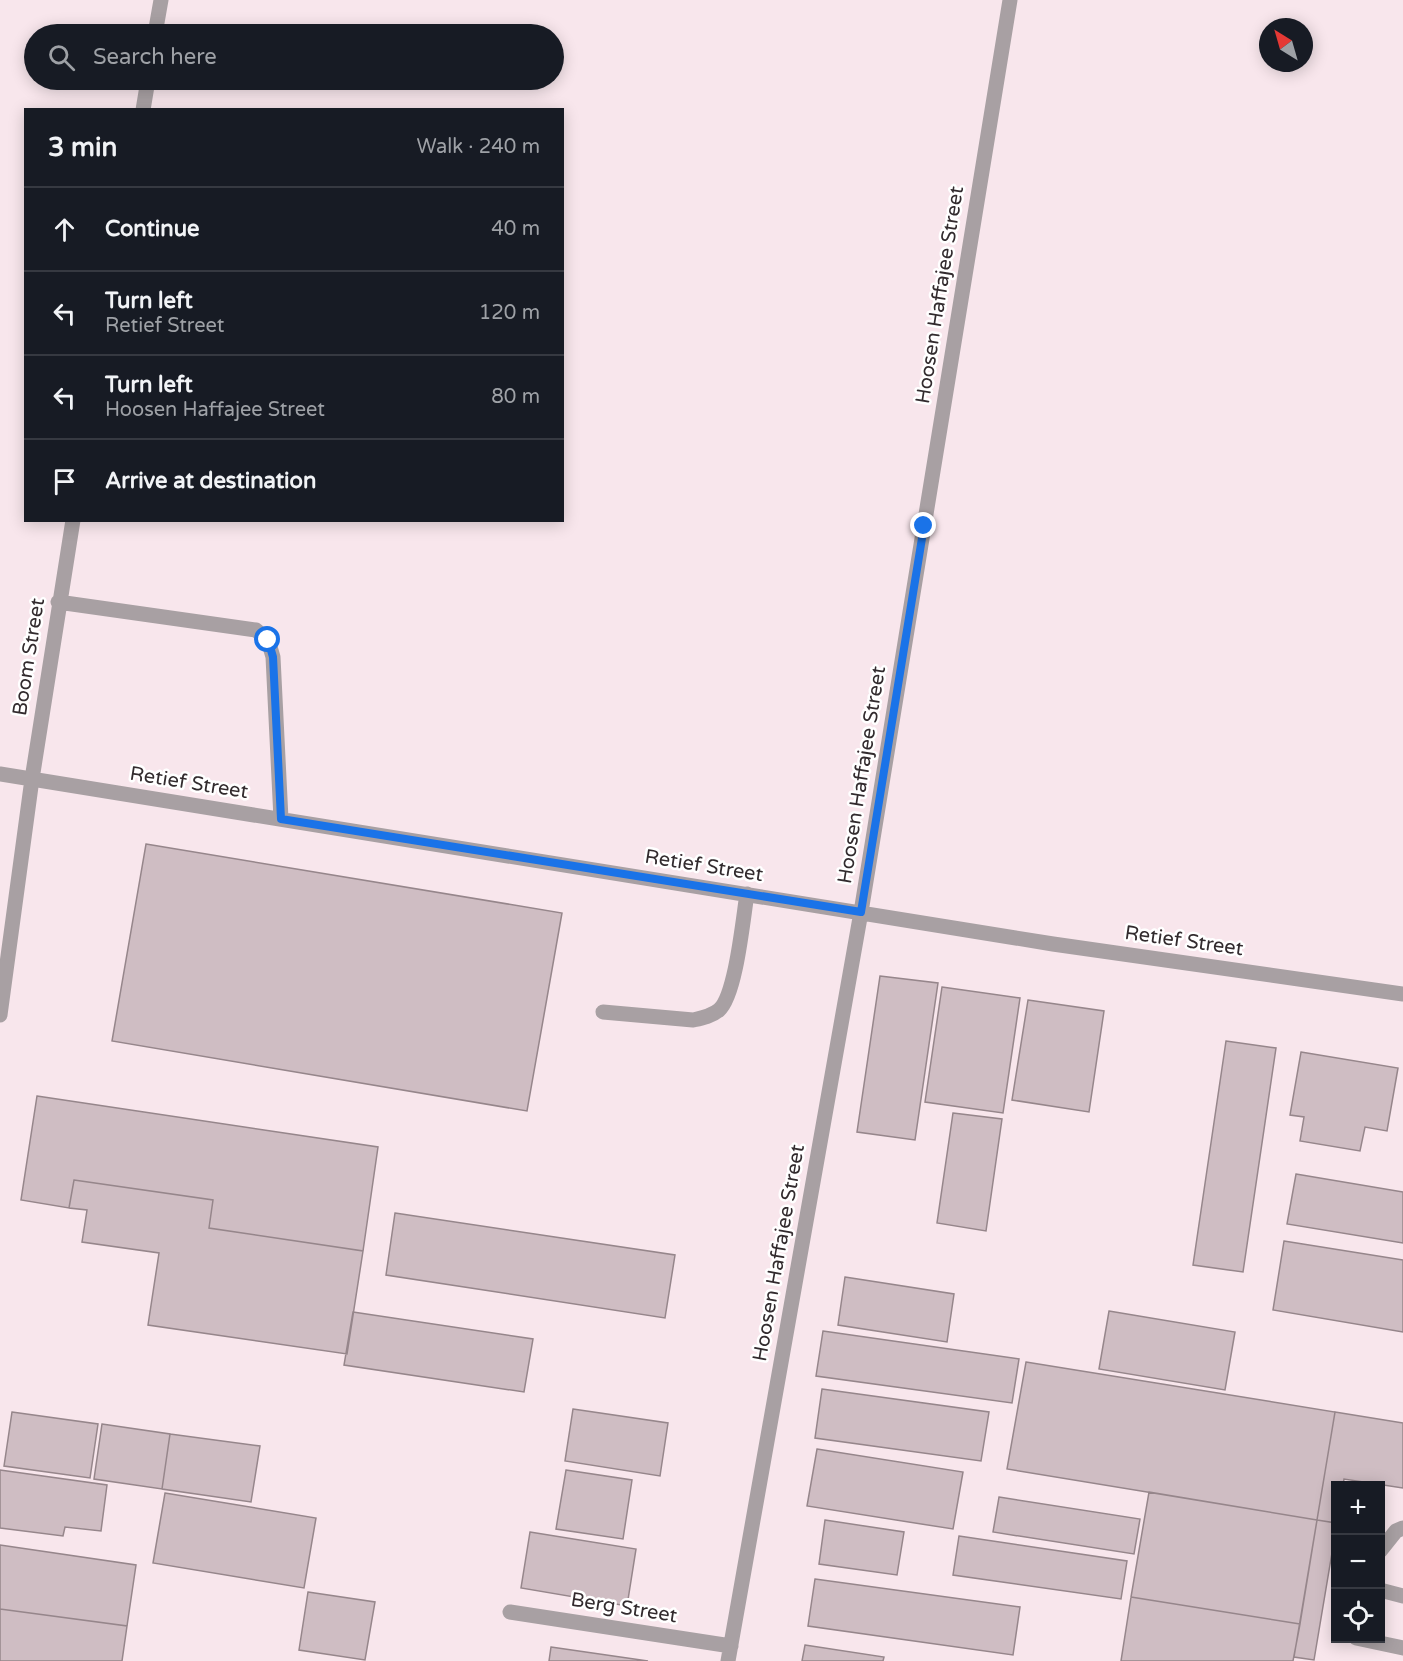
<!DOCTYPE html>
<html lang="en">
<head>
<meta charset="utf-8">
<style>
  :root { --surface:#171b24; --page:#242831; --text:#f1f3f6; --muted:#9ea1a6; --line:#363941 }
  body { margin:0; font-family:"Varela Round",sans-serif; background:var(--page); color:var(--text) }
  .controls { position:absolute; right:18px; bottom:18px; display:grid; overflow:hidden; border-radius:0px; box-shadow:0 3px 15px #0003 }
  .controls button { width:54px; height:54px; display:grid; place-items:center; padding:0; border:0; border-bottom:2px solid var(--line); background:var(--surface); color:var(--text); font:30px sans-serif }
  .compass { position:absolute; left:1259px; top:18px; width:54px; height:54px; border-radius:50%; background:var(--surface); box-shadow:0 3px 15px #0003; rotate:323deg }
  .stop { position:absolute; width:18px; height:18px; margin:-14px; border:4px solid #1a73e8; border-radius:50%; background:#fff }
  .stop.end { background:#1a73e8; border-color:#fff; box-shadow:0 2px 6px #0008 }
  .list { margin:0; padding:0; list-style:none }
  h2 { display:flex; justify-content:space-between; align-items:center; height:78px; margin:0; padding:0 24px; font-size:26px }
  h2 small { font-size:20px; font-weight:400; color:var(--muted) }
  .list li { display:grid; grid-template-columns:39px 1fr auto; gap:18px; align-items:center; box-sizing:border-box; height:84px; padding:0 24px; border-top:2px solid var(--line) }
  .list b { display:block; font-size:22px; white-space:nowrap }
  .list p { margin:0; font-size:20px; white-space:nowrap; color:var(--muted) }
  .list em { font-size:20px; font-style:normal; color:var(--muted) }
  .icon { flex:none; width:33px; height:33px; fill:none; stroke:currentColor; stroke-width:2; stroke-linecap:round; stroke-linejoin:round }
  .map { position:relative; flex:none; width:1403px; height:1661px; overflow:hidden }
  .search { position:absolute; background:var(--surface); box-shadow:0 3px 15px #0003; left:24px; top:24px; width:540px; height:66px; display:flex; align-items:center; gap:15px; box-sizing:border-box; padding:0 21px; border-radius:33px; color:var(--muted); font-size:22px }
  .panel { position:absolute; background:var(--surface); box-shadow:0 3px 15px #0003; left:24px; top:108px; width:540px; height:414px; border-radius:0px }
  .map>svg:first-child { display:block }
</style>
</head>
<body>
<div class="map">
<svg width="1403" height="1661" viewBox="0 0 1403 1661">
  <rect width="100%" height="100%" fill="#f8e6ec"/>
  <path fill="#cfbdc3" stroke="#96868b" stroke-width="1.5" d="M146 844 562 913 527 1111 112 1041Z
    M880 976 938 983 915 1140 857 1132Z
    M942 987 1020 998 1003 1113 925 1102Z
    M1028 1000 1104 1011 1089 1112 1012 1100Z
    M1226 1041 1276 1048 1243 1272 1193 1265Z
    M1301 1052 1398 1068 1387 1131 1365 1127 1360 1151 1300 1141 1304 1117 1290 1115Z
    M37 1096 378 1147 363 1251 209 1228 213 1200 74 1180 69 1208 21 1200Z
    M953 1113 1002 1119 986 1231 937 1223Z
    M1296 1174 1403 1192V1243L1287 1224Z
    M74 1180 213 1200 209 1228 363 1251 347 1354 148 1325 159 1253 82 1242 87 1210 69 1208Z
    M395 1213 675 1255 665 1318 386 1275Z
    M1284 1241 1403 1260V1332L1273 1310Z
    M845 1277 954 1294 947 1342 838 1325Z
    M1109 1311 1235 1332 1225 1390 1099 1369Z
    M353 1312 533 1339 524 1392 344 1365Z
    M823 1331 1019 1359 1012 1403 816 1376Z
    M1026 1362 1335 1412 1317 1520 1007 1469Z
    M822 1389 989 1412 981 1461 815 1438Z
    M573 1409 668 1423 660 1476 565 1461Z
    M12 1412 98 1424 90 1478 4 1466Z
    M1335 1412 1403 1423V1488L1344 1479 1343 1486H1336V1523L1317 1520Z
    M102 1424 170 1434 162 1489 94 1479Z
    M170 1434 260 1446 251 1502 162 1489Z
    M817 1449 963 1472 953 1529 807 1506Z
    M0 1470 107 1485 101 1531 65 1527 63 1536 0 1528Z
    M566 1470 632 1480 623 1539 556 1529Z
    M1149 1492 1317 1520 1300 1624 1131 1597Z
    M165 1493 316 1518 304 1588 153 1563Z
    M999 1497 1140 1519 1134 1554 993 1532Z
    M825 1520 904 1532 897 1575 819 1564Z
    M1317 1520 1336 1523V1529L1314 1660 1294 1657Z
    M530 1532 636 1549 627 1606 521 1588Z
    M959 1536 1127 1561 1121 1599 953 1575Z
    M0 1545 136 1565 127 1626 0 1609Z
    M815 1579 1020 1607 1013 1655 808 1626Z
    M308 1592 375 1602 365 1660 299 1650Z
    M1131 1597 1300 1624 1293 1661H1121Z
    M0 1609 127 1626 122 1661H0Z
    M805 1645 884 1657 883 1661H802Z
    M551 1647 648 1661H549Z"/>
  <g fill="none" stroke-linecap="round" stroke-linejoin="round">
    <path stroke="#a8a0a3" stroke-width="15" d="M155 34 161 0
      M143 110 148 80
      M58 602 256 630 268 640 273 657 281 819
      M0 774 1053 944 1403 994
      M603 1012 693 1020C702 1018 712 1016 719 1010 736 995 743 918 747 894
      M0 1015 32 779 73 520
      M1380 1551 1396 1531 1403 1528
      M1380 1590 1403 1596
      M510 1612 731 1646
      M1356 1638 1403 1648
      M728 1661 861 912 1010 0"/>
  </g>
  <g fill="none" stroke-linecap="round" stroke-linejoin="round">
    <path stroke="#1a73e8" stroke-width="8" d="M268 640 273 657 281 819 861 912 924 526"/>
  </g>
  <g text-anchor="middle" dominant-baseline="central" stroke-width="5" stroke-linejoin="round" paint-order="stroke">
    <g font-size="20" fill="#322b2e" stroke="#fff">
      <text transform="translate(940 295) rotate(-81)">Hoosen Haffajee Street</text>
      <text transform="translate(29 657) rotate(-81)">Boom Street</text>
      <text transform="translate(862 775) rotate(-81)">Hoosen Haffajee Street</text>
      <text transform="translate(189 783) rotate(9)">Retief Street</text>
      <text transform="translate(704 866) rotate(9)">Retief Street</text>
      <text transform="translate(1184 941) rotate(8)">Retief Street</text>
      <text transform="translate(779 1253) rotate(-80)">Hoosen Haffajee Street</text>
      <text transform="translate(624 1608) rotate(9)">Berg Street</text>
    </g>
  </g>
</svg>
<div class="controls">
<button>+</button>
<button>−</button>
<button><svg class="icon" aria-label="locate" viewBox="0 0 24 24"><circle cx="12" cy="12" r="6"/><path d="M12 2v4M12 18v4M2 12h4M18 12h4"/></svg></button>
</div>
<svg class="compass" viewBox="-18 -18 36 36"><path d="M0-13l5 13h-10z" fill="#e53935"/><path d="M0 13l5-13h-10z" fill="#9ea1a6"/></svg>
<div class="stop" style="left:268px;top:640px"></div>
<div class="stop end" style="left:924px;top:526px"></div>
<div class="search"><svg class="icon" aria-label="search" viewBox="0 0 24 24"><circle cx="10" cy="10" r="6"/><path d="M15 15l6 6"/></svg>Search here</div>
<section class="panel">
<h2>3 min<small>Walk · 240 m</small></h2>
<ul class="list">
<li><svg class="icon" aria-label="ahead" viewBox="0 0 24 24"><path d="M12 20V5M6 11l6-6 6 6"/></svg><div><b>Continue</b></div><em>40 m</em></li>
<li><svg class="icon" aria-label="left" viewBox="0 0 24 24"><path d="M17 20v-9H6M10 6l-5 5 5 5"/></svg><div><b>Turn left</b><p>Retief Street</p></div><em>120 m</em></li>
<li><svg class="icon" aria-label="left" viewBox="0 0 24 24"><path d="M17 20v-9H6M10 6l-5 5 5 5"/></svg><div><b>Turn left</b><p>Hoosen Haffajee Street</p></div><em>80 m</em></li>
<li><svg class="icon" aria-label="arrive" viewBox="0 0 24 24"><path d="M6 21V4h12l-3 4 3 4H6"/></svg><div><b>Arrive at destination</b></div></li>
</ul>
</section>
</div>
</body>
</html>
